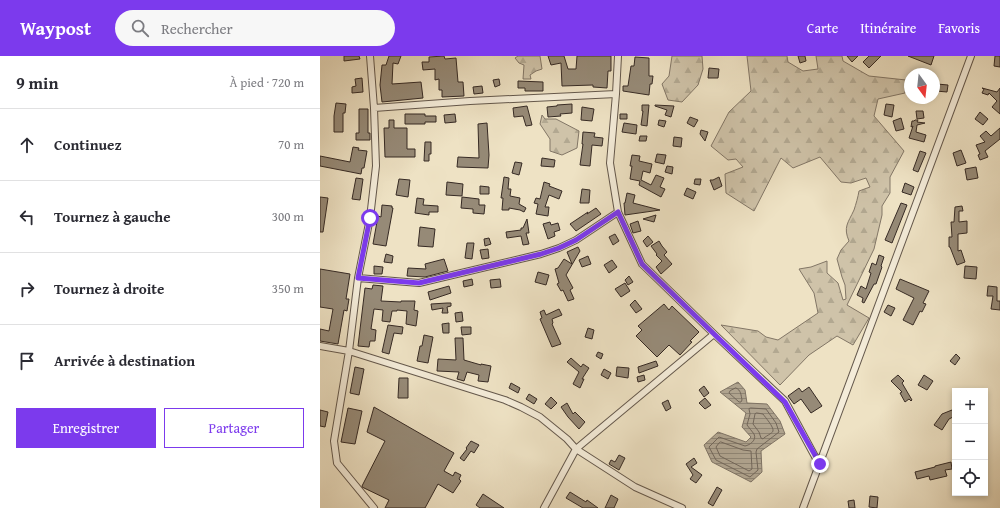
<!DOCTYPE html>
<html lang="fr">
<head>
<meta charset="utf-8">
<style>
  :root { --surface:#fff; --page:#f7f7f7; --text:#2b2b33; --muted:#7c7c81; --line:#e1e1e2; --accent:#7c3aed }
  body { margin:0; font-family:"Gentium Book Plus",serif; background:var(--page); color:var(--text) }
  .controls { position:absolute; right:12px; bottom:12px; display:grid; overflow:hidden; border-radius:0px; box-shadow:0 2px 6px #0003 }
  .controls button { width:36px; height:36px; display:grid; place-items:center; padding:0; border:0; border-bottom:1px solid var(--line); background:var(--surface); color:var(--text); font:20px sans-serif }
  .compass { position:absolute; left:584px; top:12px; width:36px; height:36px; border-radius:50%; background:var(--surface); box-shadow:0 2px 6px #0003; rotate:165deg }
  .stop { position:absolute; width:12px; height:12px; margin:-9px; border:3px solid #7c3aed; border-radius:50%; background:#fff }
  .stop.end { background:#7c3aed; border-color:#fff; box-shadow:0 1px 4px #0008 }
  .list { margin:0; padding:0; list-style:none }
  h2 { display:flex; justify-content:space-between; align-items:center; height:52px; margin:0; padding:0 16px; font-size:17px }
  h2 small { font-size:13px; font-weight:400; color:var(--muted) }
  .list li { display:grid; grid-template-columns:26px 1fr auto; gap:12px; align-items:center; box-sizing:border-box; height:72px; padding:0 16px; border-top:1px solid var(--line) }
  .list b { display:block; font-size:15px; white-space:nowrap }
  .list em { font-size:13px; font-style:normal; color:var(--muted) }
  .actions { display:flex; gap:8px; padding:12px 16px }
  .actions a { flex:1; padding:9px 0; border:1px solid var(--accent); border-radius:0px; text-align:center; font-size:14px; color:var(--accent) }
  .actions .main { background:var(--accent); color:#fff }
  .icon { flex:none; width:22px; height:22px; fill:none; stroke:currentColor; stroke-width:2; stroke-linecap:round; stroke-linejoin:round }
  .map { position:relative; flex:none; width:680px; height:452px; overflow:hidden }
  header { display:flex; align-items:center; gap:24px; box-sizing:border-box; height:56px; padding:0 20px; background:var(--accent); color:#fff }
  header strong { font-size:19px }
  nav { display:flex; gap:22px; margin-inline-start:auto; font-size:14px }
  .search { width:280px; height:36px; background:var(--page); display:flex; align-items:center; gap:10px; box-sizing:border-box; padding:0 14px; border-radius:22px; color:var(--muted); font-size:15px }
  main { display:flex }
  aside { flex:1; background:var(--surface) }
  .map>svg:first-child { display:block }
</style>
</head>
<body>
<header>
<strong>Waypost</strong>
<div class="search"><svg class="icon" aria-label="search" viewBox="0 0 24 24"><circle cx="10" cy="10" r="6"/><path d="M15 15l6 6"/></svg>Rechercher</div>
<nav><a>Carte</a><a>Itinéraire</a><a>Favoris</a></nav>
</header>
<main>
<aside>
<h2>9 min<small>À pied · 720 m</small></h2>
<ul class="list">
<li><svg class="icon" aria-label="ahead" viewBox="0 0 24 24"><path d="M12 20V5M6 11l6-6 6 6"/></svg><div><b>Continuez</b></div><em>70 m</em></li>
<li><svg class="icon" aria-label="left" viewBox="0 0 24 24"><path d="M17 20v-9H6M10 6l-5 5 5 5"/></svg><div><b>Tournez à gauche</b></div><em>300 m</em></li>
<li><svg class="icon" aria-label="right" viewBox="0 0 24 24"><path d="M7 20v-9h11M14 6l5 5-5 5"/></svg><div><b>Tournez à droite</b></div><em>350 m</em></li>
<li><svg class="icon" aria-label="arrive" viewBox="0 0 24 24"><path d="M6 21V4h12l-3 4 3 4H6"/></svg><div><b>Arrivée à destination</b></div></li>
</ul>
<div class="actions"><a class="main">Enregistrer</a><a>Partager</a></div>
</aside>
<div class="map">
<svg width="680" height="452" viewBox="0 0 680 452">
  <defs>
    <pattern id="forest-firs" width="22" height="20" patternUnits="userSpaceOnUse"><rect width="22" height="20" fill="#cfc3a9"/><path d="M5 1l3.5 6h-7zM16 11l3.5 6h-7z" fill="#b2a891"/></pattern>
    <pattern id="water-rules" width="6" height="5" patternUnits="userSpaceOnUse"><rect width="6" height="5" fill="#afa38e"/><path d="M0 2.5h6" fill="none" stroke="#8f8574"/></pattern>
  </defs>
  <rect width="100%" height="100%" fill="#eee2c4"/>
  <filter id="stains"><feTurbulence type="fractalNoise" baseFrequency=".005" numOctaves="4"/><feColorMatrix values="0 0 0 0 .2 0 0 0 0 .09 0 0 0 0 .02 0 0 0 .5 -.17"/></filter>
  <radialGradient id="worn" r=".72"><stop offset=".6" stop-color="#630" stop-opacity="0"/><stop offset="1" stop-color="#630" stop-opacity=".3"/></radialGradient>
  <path fill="url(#forest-firs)" stroke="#827666" d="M198 0H220L222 13 216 15 210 19 211 23H203L204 9 199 7 195 2Z
    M352 0H382L383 13 378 29 362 46 348 44 342 28 349 20Z
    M427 0H467L468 6 483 15 498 13 496 0H522L523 5 549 20 586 24 585 37 558 43 554 60 584 95 570 121V137L562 150V159L554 193 527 249 549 262 533 289 517 280 489 299 460 329 401 269 438 275 446 281 458 284 498 257 494 237 479 213 491 211 507 205V217L518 227 523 244 526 243 525 229 522 221 517 203 521 194 529 185C523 171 528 167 534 154 536 148 538 141 539 135L550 131 546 122 531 127 521 126 500 101 473 112 461 102 434 155 406 137 405 118 423 111 416 103 408 104 391 90 409 56 431 35Z
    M222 59 225 63H236L259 75 257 92 242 99 230 95V83L220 68Z"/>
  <path fill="url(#water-rules)" stroke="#7f7364" d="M418 326 425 334 427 347 447 348 460 365 465 378 441 395 442 416 431 426 392 406 384 389 398 376 426 386 431 381 422 371 426 357 400 336Z"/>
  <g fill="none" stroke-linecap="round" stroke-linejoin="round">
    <path stroke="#726659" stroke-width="1" d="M416 332C421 334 421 339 422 344L421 346H419L409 337 410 335Z
      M431 352 446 353 456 367 459 376 437 393 436 396 438 414 430 421 396 404 389 391 399 381 425 390C430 389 437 384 434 378 432 375 429 372 427 369L430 358 429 353Z
      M437 357 443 358C445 361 454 371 453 375 453 377 444 381 443 383L441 382 439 376 433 368 435 358Z
      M401 386 423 394 431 395 432 413 429 415 400 400 396 391 399 387Z"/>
  </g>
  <path fill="#968a77" stroke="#362a24" d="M24 0H39L40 3 24 5Z
    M69 0H81L78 8 73 7 72 28 101 26 103 42 62 46 60 29 62 9H66Z
    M124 0 125 3 136 2 138 26H143L144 40 122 41V34H119V23L115 24V13L103 14 102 6H109V1Z
    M228 0H244L248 13H256L257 0H291V15H288L287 32 273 31V29L242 30 241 7 231 9Z
    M478 0H485L486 5 480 7Z
    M527 0H538L532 6Z
    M549 0H561L549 12 543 6Z
    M588 0H614L611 9Z
    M675 0H680V11L674 10Z
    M315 1 329 2V20H333L332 28H330L329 39 303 35V30H308L311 10H314Z
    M389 12 399 13 398 22H388Z
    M42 22 43 36 32 37V31L36 30 35 23Z
    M179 23 180 29 175 31 173 24Z
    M198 25 223 26V35H205V32H198Z
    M617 28 628 29 627 36 616 35Z
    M162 30 163 37 154 38 153 31Z
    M662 32 677 36 680 32V58L672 51 677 45 669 37 668 39 662 37 664 33Z
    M16 47 26 48 25 57H23V76H14V60Z
    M252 48V57L240 58 241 60 228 61 227 51 237 50V49Z
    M566 48 574 49 572 61 564 59Z
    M322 49H329L327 70 321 69 323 55H322Z
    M335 49 354 50 351 61 345 59 347 54 335 50Z
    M207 50 212 69 206 70 203 60 194 61 193 52Z
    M262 51 274 53 272 65 261 64Z
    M39 53H48V77H50V84H36V77H39Z
    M596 55H603L604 62 597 63Z
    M660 56 668 63 663 69 655 63Z
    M85 58H105V60H116V66H105V68H85Z
    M135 58 136 66 125 67 124 59Z
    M300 58H307V63H300Z
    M370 61 378 64 374 71 367 67Z
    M581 62 584 73 576 75 573 65Z
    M69 64H74V72H87V93H95V101H65L64 72H69Z
    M339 64 346 65 344 71 338 69Z
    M595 64H598L597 66 605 67 597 69 596 76 606 79 604 86 589 82 593 70 591 71 592 65H594Z
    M167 67 169 99 168 112 137 111 138 101 159 102 158 68Z
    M304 67 317 69 316 78 302 76Z
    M680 72V83L665 95 668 101 660 104 658 99 660 98 656 89 665 86 660 80 666 75 671 80Z
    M381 74 388 76 385 85 380 78Z
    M263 76 275 77 274 81 283 82 282 90 272 89 270 110 260 109 263 88H262Z
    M320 80H327L326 85H319Z
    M354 81 362 82 361 91 353 90Z
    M105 86H111V98H109V105H104Z
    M33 91 39 92 38 94 47 95 44 112H42L41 118 0 110V100L30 106Z
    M641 94 646 107 637 110 633 97Z
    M600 95 606 97 598 116 593 114Z
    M337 98 346 99 344 108 335 106Z
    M312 99 320 100 319 105 332 108 330 117 323 115 321 124 331 129 336 119 344 122 340 131 345 133 341 141 319 129 320 125 310 123 312 110H310Z
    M222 102 235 104 234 111 221 110Z
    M195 106 202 107 199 119 192 117Z
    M347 110 353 111 352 118 345 116Z
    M656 111 658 122 647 124 645 113Z
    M184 121 189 122 188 133H191L190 140 200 142 199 148 206 152 204 156 200 154 189 152V154H182L183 142H181Z
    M399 121 402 130 394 134 390 124H393Z
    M36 122 43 123 40 144 32 143Z
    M79 123 90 124 88 141 76 139Z
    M375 123H381L380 129 374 128Z
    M127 126 143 128 142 140 126 139Z
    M224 126 230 128 229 130 242 135 239 143 229 139 225 151H229L228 160 216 158 218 148 214 147 216 142 220 143Z
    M585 127 594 131 591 139 582 136Z
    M160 130 169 131V138H160Z
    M367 132 376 136 373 143 364 139Z
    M262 133 270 134 269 147H260Z
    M307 137 315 139 313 147 340 154 305 159 304 147H305Z
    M0 141 8 142 3 176H0Z
    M142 141 159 143V149H165L164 158 153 157V153L141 152Z
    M97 142 104 143 103 149 118 150V156H109V159L95 157Z
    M581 147 587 149 572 187 565 184Z
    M62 149 72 150V152H73L66 190 53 188 58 160 61 161Z
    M642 150 643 155H639V166L647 165V177L638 178V195L641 194 645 206 637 209 630 191H629V181H632L631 166H634L635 151Z
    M276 152 281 158 256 175 250 168 268 156 267 158Z
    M336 159 334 166 323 163Z
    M207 163 209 177H206L209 188 203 189 201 180 187 182 186 176 201 174V172H203Z
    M318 165 321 175 313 177 310 168Z
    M230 166 231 169 238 167 240 174 234 176 235 180 228 183 223 168Z
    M100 171 115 173 113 191 98 190Z
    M295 178 299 185 293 189 289 181Z
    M328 180 333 186 327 191 323 185Z
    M169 182 171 188 165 190 164 183Z
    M339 185 342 190 347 196 344 199 352 208 341 218 336 211 342 205 336 199 337 198 331 190Z
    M147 187H154L152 203 145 202Z
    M258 191 260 195 246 219 253 232 250 234 254 243 248 245 243 234 241 235 237 228 239 227 235 213 238 212 244 203 252 208 247 196Z
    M168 193 169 202 162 203 160 194Z
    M66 198 73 200 72 207 64 206Z
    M559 199 564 201 561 210 562 211 556 228H554L544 247 542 246 543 242 537 239 541 230 546 233 551 217 549 216 552 207 556 209Z
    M268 200 271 208 262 211 259 204Z
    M124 203 128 215 105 221 87 220 88 212 106 213 105 208Z
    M292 204 297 211 289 217 284 209Z
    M54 210 63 211 62 218H54Z
    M645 210 657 211 656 223 644 222Z
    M0 213 30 218 26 243H29L27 255 24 254 18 288 0 285V273L9 275 13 253 0 251Z
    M218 216 229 219 226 229 215 226Z
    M309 220 313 226 308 229 305 224Z
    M152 223 153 229 144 231 143 225Z
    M180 223 181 231 171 232 170 224Z
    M580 223 609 235 603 247 606 248 602 256 600 255 593 269 583 264 594 242 576 233Z
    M305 227 310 235 301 241 295 233Z
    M53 229 63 230 61 245 81 246V245H95L94 254 98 255 96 270 86 268 87 255 77 254V255H72L70 266 62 265 63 254 54 253 51 273 56 274 55 285H50L49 291 38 290 45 232 52 233Z
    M129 230 131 237 110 244 108 236Z
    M668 230 677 231V245H680V254L671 253 673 240H667Z
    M315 244 322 253 316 257 310 249Z
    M127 247H131V250L127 251 128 257H122L123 252 112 254 111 248Z
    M344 248 349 254 352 250 379 276 370 285 372 286 360 299 349 289 337 301 316 280 322 274 318 270Z
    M568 249 575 252 571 260 564 256Z
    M239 253 242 259 232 263 233 267 232 268 241 288 232 291 220 263 222 262 220 256 224 254 226 259Z
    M142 256 143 265 136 266 135 257Z
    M129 267V277H123L122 268Z
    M68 269 83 271 82 278 74 277 69 298 62 296Z
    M141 271H151V278L142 279Z
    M268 272 274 274 272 283 265 281Z
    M104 279 113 281 108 307 97 305 100 290H102Z
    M135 282H143L144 304 161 309V308L171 310 168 326 158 325 159 319 147 316 144 325 137 323 139 316 117 315 118 303 136 304Z
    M278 296 283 298 281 303 276 300Z
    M636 298 640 302 635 309 630 305Z
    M251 302 261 311 263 308 269 312 262 323H264L260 332 253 328 259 316 247 306Z
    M336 305 338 310 319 317 318 311Z
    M35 311 44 313 39 339 30 337Z
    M297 311 309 312 308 322 296 320Z
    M284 313 291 317 288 323 281 319Z
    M324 319 325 324 318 326 317 321Z
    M578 319 584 325 582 327 592 344 591 345 589 343 585 346 580 337 582 336 571 325Z
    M604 319 613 325 607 334 598 329Z
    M79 322H88V342H78Z
    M191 327 200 332 198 337 189 332Z
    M384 330 389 337 384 341 379 334Z
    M489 331 502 350 491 357 481 343 474 348 468 340 479 332 482 336Z
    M209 338 217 343 214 348 206 343Z
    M231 341 237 347 231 353 225 348Z
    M385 342 391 349 385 353 379 347Z
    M348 344 351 352 346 355 342 347Z
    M247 347 253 358 255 356 265 366 259 373 248 361 241 351Z
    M54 351 134 397 124 415 133 420 135 416 141 419 139 423 141 425 133 437 118 428 105 452H65L69 444 42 431V430L65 385 47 376Z
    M28 352 42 355 35 388 21 386Z
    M0 354 8 356 5 371 0 370Z
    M632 354 635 360 629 363 622 374 614 369 622 358Z
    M151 385 159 389 154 397 151 395 144 405 140 402 147 393 146 392Z
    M299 399 305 402 299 414 289 408 291 404 295 406Z
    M374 402 377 407 371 411 382 419 376 427 370 423 373 419 366 408Z
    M631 406 632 413 625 414 627 420 610 424 609 420 597 423 595 416 615 411V410Z
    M397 431 402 434 393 450 388 447Z
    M250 436 266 446 267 444 278 452H263L246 442Z
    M163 438 184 452H160L156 449Z
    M291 439 298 443 294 452H285Z
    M550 440 558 441 557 452 549 451Z
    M534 444 535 452H529L528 445Z"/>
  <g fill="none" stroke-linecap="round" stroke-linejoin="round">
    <defs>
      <path id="minor" d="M50 0 54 52 56 110 50 162 38 222 29 295 14 385 17 407 54 452
        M298 0 296 38 290 107 298 156 322 208 394 278 465 345 499 408
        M54 52 150 45 296 38
        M38 222 99 227 221 198 239 192 256 184 298 156
        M0 290 29 295 185 344 201 351 220 361 247 383 256 393 315 431 362 452
        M224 452 256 393 394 278
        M483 452 651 0"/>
    </defs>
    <use href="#minor" stroke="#64584c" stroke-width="8"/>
    <use href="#minor" stroke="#f4ecd9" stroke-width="6"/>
  </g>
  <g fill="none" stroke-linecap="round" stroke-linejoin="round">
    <path stroke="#7c3aed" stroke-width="5" d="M50 162 38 222 99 227 221 198 239 192 256 184 298 156 322 208 394 278 465 346 500 408"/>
  </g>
  <rect width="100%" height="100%" filter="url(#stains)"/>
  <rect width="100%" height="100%" fill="url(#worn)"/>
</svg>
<div class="controls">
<button>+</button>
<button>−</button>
<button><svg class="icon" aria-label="locate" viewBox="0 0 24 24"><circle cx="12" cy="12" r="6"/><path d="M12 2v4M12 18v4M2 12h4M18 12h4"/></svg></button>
</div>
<svg class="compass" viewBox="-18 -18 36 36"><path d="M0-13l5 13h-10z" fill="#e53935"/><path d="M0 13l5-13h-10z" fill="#7c7c81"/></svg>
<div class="stop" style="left:50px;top:162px"></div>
<div class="stop end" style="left:500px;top:408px"></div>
</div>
</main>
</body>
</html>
